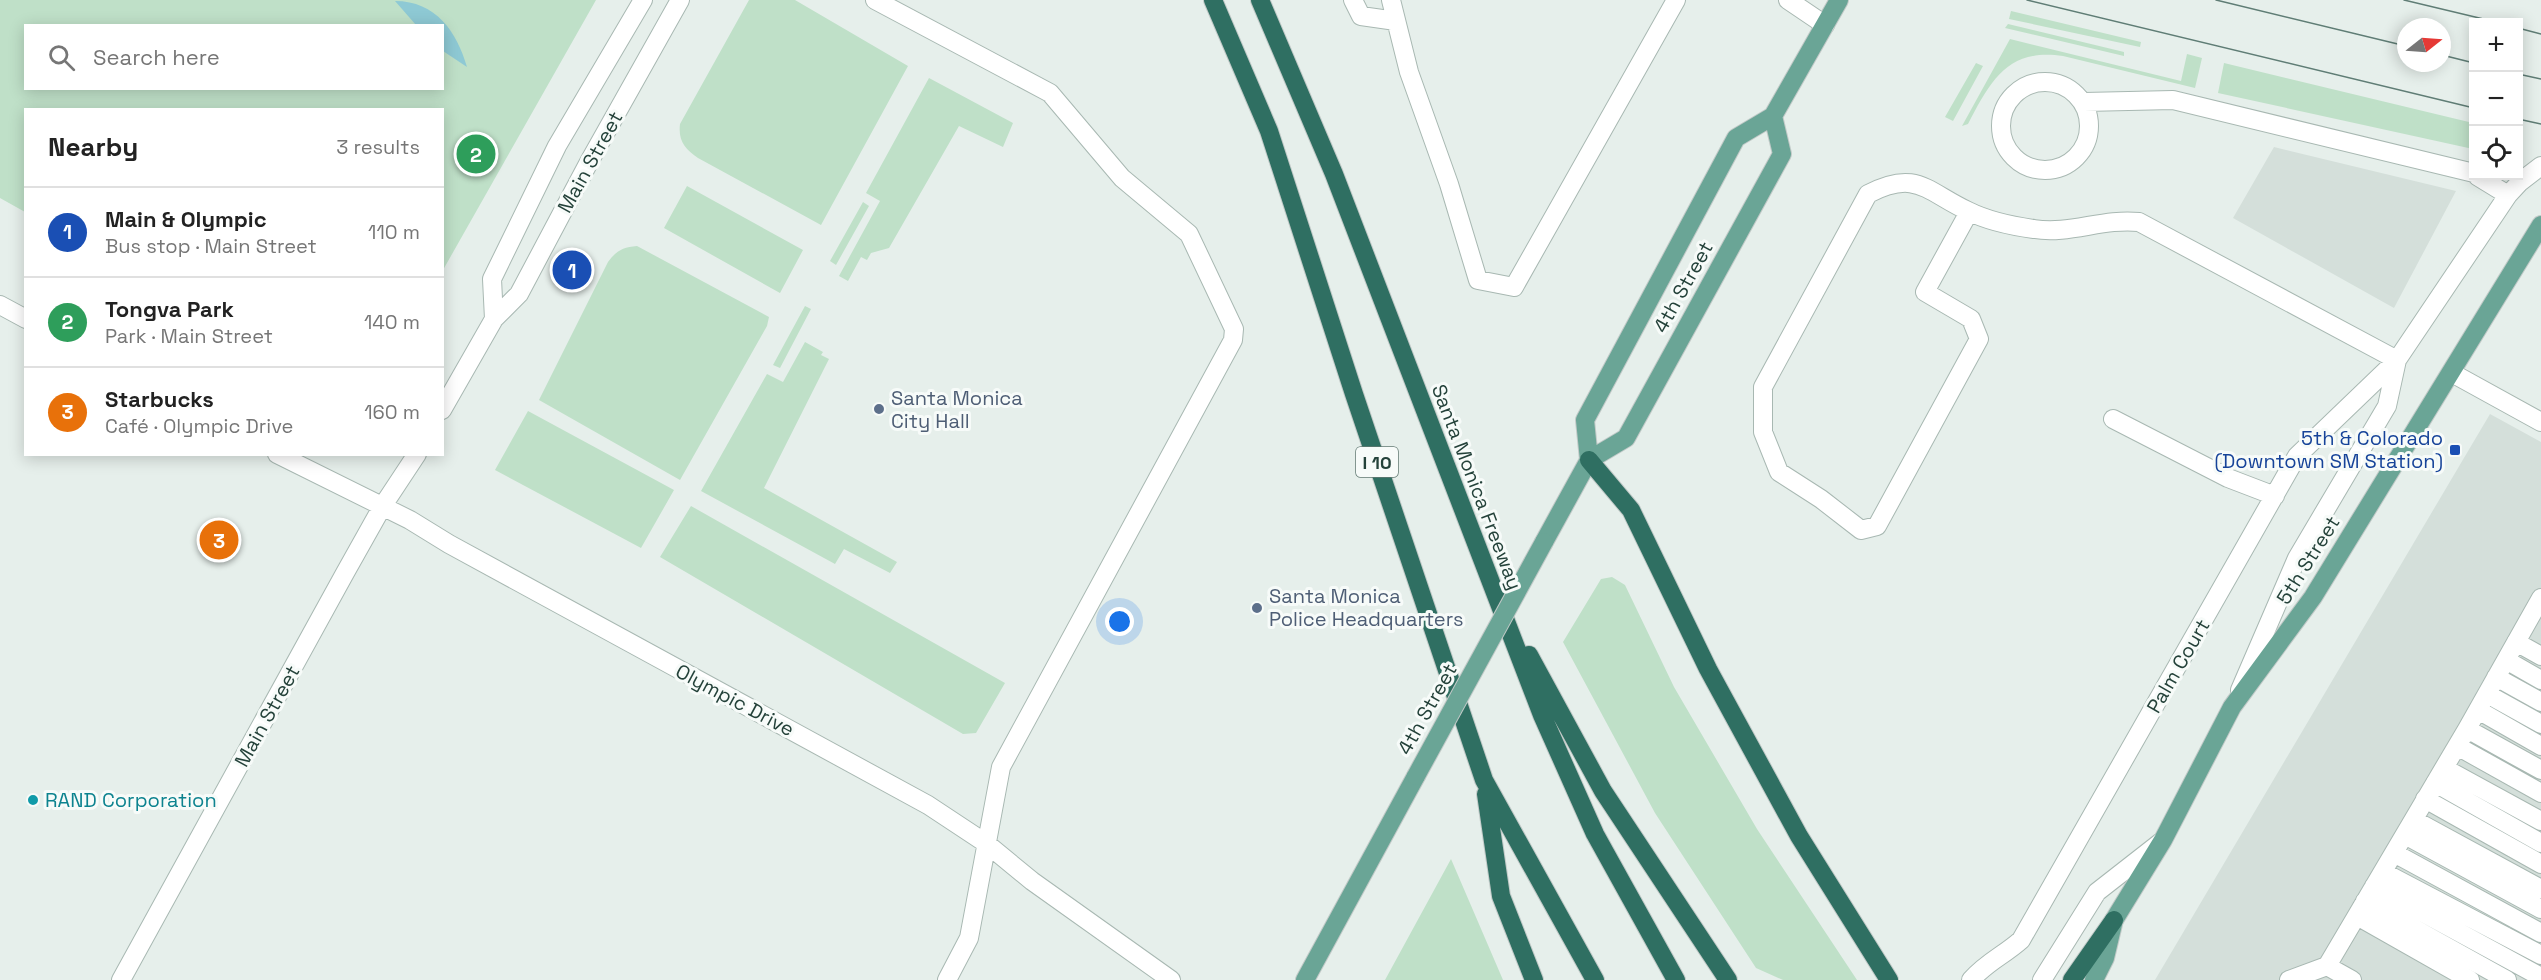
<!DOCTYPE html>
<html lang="en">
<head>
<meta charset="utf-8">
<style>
  :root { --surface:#fff; --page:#f2f2f2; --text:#222; --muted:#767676; --line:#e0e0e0; --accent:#804e3d }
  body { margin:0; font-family:"Space Grotesk",sans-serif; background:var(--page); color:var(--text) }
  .controls { position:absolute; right:18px; top:18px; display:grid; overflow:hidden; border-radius:0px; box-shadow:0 3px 15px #0003 }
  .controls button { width:54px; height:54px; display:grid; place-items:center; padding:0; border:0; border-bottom:2px solid var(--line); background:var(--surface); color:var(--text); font:30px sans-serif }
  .compass { position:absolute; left:2397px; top:18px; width:54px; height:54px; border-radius:50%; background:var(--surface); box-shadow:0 3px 15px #0003; rotate:73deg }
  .you { position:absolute; left:1120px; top:622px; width:21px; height:21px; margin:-15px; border:4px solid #fff; border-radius:50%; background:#1a73e8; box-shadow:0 0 0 9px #1a73e833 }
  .badge { display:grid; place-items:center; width:39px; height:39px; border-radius:50%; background:var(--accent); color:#fff; font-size:20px; font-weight:700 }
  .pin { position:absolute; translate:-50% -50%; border:3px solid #fff; box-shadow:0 2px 6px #0006 }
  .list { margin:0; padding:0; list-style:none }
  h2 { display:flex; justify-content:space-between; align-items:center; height:78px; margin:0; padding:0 24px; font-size:26px }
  h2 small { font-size:20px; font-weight:400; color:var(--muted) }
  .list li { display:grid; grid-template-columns:39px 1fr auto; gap:18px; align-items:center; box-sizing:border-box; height:90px; padding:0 24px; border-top:2px solid var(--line) }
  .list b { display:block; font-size:22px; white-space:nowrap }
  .list p { margin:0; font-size:20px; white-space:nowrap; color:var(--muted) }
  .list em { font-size:20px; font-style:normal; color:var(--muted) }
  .icon { flex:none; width:33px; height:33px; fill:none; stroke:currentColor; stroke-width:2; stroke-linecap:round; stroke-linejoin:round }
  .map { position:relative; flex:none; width:2541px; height:980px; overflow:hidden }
  .search { position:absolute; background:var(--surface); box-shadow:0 3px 15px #0003; left:24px; top:24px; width:420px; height:66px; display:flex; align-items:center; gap:15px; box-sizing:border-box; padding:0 21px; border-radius:0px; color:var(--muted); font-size:22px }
  .panel { position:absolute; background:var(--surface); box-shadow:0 3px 15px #0003; left:24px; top:108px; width:420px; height:348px; border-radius:0px }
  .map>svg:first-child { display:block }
</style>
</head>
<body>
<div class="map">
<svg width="2541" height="980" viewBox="0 0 2541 980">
  <rect width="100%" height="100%" fill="#e6efeb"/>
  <path fill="#d4dfda" d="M2274 147 2456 191 2394 308 2233 218Z
    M2490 414 2541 442V980H2155Z"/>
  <path fill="#bfe0c8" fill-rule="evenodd" d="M0 0H596L443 270 442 110H26L25 212 0 198ZM26 26H442V88H26Z
    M749 0H795L908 66 821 225 698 158C685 149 678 141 680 124Z
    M2011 11 2141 42 2140 47 2009 19Z
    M2008 24 2124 52V56L2005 28Z
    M2010 39 2181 81 2187 54 2202 58 2195 88 2063 56C2008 48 1991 80 1968 124L1962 126Z
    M1976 63 1983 66 1953 121 1945 117Z
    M2224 63 2473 123V149L2218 93Z
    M929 78 1013 123 1003 147 959 126 889 248 871 253 867 260 861 257 848 281 839 276 880 201 866 193Z
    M687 186 803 250 780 293 664 228Z
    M863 202 869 206 836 265 830 261Z
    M637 246 769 317 767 326 680 480 539 400 608 262C616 251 623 247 637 246Z
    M805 306 811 309 780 368 773 365Z
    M805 342 823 352 821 355 829 359 764 488 897 562 890 573 844 549 835 564 701 491 767 374 783 382Z
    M528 411 674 490 641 548 495 470Z
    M691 506 1005 683 976 733 963 734 660 557Z
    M1612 577 1625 585 1674 687 1757 829 1857 980H1783L1756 968 1655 813 1563 642 1601 579Z
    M1451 859 1503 980H1385Z"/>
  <path fill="#8ec9d4" d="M395 1C436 1 457 32 467 67L443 51 442 26 416 25Z"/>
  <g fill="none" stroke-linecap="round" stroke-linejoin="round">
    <defs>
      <path id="minor" d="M875 0 1050 93 1122 178 1189 234 1234 329 1233 340 1001 767 969 938 947 980
        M1353 0 1361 16 1396 21
        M1391 0 1409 72 1449 184 1478 280 1514 287 1676 0
        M1788 0 1825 25
        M2001 126a44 44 0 1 1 88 0a44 44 0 1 1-88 0Z
        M2084 102 2173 100 2474 173
        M2477 176 2508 195
        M1969 212 1925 292 1971 319 1979 339 1877 526 1861 530 1821 499 1779 472 1763 432V387L1868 194C1916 169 1926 191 1968 211 1988 221 2012 226 2034 229 2069 235 2103 218 2139 222L2397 360
        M0 305 26 319
        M494 319 492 279 557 146 643 0
        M2452 373 2541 422
        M442 410 494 319 519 294 589 162 680 0
        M2113 419 2228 478 2275 496
        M277 454 410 520 449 544 928 805 987 844 1032 881 1171 980
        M2516 642 2541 656
        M2506 660 2541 680
        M2496 677 2541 702
        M2240 690 2297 558 2387 406 2397 360
        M2487 694 2541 724
        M2478 710 2541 746
        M2467 729 2541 770
        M2457 746 2541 793
        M2444 768 2541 821
        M2435 783 2541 843
        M2425 799 2541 864
        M2414 820 2541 889
        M2405 835 2541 909
        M2394 853 2541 933
        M2383 872 2541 955
        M2374 886 2541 977
        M2365 901 2507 980
        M2357 916 2470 980
        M2327 966 2352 980
        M121 980 345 573 382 507 417 454
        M1971 980C1988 961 2003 956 2021 940L2297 456 2397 360 2508 195 2520 182 2541 166
        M2042 980 2097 892 2161 842
        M2289 980 2327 966 2467 729 2541 598"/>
      <path id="major" d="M1589 460 1585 420 1736 138 1773 116 1839 0
        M1544 542 1589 460 1626 438 1782 154 1773 116
        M1305 980 1416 776
        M2094 980 2105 958 2114 920 2163 840 2232 707 2313 597 2541 225"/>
      <path id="highway" d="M1213 0 1269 131 1354 394 1484 780 1595 980
        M1260 0 1334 174 1542 715 1595 834 1676 980
        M1589 460 1631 510 1708 669 1799 836 1889 980
        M1529 655 1603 791 1728 980
        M1486 794 1501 896 1534 980
        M2072 980 2114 920"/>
    </defs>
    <use href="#minor" stroke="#a8b8b2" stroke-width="20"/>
    <use href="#major" stroke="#c2cac8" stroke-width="20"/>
    <use href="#highway" stroke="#c2cac8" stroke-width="20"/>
    <use href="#minor" stroke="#fff" stroke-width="18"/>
    <use href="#major" stroke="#6aa596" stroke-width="18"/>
    <use href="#highway" stroke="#2f6f62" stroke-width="18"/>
    <path stroke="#5f7d75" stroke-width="1.5" d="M2027 0 2474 108
      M2216 0 2406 46
      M2404 0 2496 22
      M2518 28 2541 34
      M2442 55 2474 63
      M2518 74 2541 79
      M2518 119 2541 124"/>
    <defs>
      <path id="major-bridge" d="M1416 776 1544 542"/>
    </defs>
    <use href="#major-bridge" stroke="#c2cac8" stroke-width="20" stroke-linecap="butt"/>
    <use href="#major-bridge" stroke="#6aa596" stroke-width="18"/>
  </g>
  <g fill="#5c6f8a" stroke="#f7fbf9" stroke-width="2">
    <circle cx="879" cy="409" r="6"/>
    <circle cx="1257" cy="608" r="6"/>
  </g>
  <rect fill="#1a4fb4" stroke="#f7fbf9" stroke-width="2" x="2449" y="444" width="12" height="12" rx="3"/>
  <circle fill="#0f9aa8" stroke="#f7fbf9" stroke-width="2" cx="33" cy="800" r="6"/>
  <g text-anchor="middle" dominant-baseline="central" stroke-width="6" stroke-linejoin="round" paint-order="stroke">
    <rect fill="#f7fbf9" stroke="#637a73" stroke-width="1.5" x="1356" y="447" width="42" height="30" rx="4.5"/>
    <g font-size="18" font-weight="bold" fill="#24423a">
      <text x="1377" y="462">I 10</text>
    </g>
    <g font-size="20" fill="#24423a" stroke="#f7fbf9">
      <text transform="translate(590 162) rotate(-61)">Main Street</text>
      <text transform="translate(1683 287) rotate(-61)">4th Street</text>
      <text transform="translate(1477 487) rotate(69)">Santa Monica Freeway</text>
      <text transform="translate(2308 560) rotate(-58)">5th Street</text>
      <text transform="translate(2178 666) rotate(-60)">Palm Court</text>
      <text transform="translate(735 700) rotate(28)">Olympic Drive</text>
      <text transform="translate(1427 709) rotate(-61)">4th Street</text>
      <text transform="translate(267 716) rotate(-61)">Main Street</text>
    </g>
    <g font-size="20" fill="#4e5e75" stroke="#f7fbf9" text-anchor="start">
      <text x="891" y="398">Santa Monica<tspan x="891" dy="23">City Hall</tspan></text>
      <text x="1269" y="596">Santa Monica<tspan x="1269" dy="23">Police Headquarters</tspan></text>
    </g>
    <g font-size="20" fill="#164399" stroke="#f7fbf9" text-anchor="end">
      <text x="2443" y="438">5th &amp; Colorado<tspan x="2443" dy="23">(Downtown SM Station)</tspan></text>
    </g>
    <g font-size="20" fill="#0d838f" stroke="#f7fbf9" text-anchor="start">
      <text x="45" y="800">RAND Corporation</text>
    </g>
  </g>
</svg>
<div class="controls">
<button>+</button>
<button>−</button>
<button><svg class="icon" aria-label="locate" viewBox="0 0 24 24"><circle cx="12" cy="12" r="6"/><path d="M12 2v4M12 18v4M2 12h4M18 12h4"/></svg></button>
</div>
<svg class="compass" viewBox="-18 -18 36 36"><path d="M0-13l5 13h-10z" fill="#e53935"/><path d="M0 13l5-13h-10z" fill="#767676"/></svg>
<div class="you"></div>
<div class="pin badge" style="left:572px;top:270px;background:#1a4fb4">1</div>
<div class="pin badge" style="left:476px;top:154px;background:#2e9e5b">2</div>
<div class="pin badge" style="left:219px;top:540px;background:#e8710a">3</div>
<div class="search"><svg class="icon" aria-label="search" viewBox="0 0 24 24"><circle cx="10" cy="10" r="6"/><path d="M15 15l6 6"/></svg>Search here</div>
<section class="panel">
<h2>Nearby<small>3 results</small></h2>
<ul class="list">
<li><span class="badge" style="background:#1a4fb4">1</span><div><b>Main &amp; Olympic</b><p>Bus stop · Main Street</p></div><em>110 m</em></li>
<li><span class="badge" style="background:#2e9e5b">2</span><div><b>Tongva Park</b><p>Park · Main Street</p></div><em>140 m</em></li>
<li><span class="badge" style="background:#e8710a">3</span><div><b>Starbucks</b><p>Café · Olympic Drive</p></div><em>160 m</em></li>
</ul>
</section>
</div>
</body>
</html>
